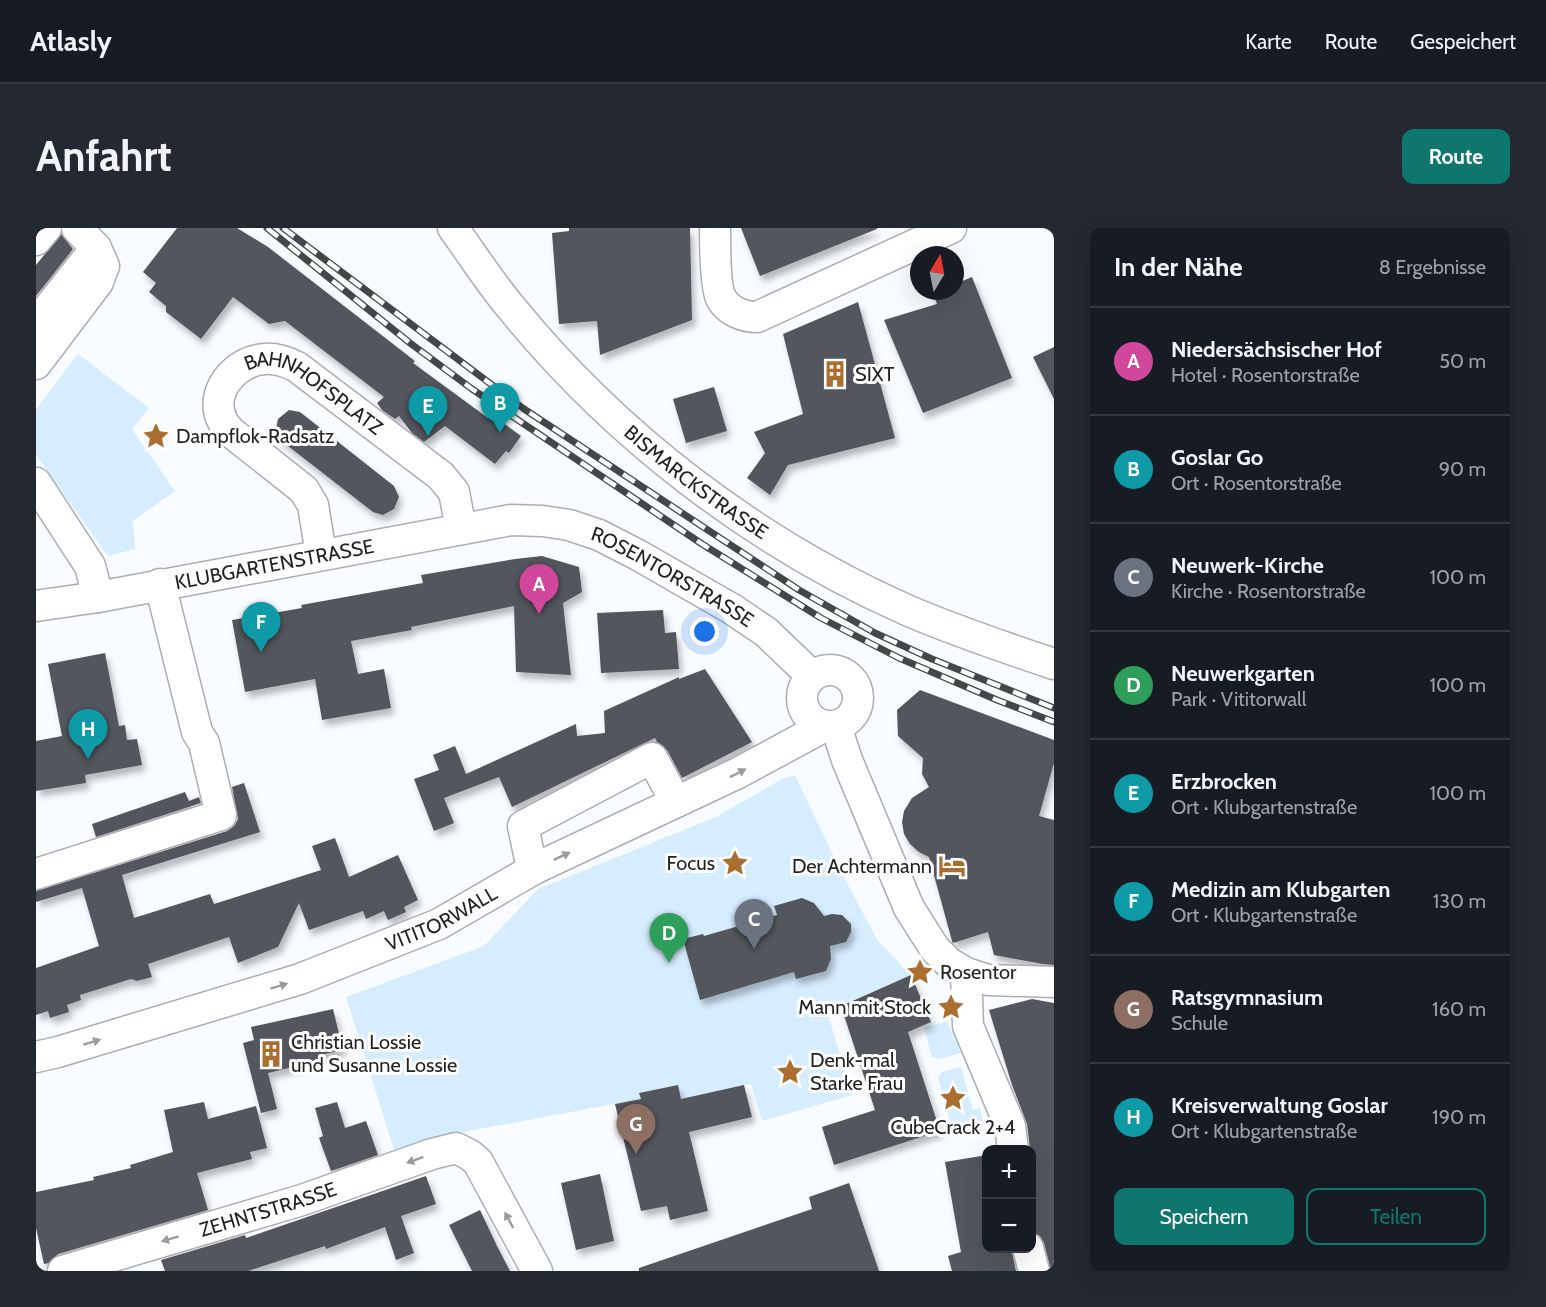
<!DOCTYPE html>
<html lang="de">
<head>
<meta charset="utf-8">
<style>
  :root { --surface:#171b24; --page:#242831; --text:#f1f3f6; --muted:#9ea1a6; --line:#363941; --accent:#0f766e }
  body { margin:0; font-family:Cabin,sans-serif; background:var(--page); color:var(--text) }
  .controls { position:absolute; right:18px; bottom:18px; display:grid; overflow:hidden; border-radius:12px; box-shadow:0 6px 24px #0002 }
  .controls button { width:54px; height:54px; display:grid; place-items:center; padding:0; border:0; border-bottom:2px solid var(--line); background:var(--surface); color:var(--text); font:30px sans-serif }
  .compass { position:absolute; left:874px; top:18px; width:54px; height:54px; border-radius:50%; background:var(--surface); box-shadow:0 6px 24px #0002; rotate:10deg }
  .you { position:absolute; left:669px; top:404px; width:21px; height:21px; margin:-15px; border:4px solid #fff; border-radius:50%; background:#1a73e8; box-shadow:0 0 0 9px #1a73e833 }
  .badge { display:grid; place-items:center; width:39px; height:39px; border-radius:50%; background:var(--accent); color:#fff; font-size:20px; font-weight:700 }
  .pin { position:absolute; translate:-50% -50px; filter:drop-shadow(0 2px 3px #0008) }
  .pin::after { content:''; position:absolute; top:32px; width:21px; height:18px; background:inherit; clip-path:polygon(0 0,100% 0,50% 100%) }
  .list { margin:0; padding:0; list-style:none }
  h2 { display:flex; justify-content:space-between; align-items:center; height:78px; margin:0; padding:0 24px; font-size:26px }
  h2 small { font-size:20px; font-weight:400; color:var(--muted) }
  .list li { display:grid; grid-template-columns:39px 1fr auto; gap:18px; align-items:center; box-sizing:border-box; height:108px; padding:0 24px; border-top:2px solid var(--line) }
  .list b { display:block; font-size:22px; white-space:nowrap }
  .list p { margin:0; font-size:20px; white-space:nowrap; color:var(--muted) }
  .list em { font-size:20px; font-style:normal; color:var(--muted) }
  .actions { display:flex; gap:12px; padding:18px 24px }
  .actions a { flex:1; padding:14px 0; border:2px solid var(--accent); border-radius:12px; text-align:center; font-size:21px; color:var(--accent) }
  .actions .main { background:var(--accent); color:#fff }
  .map { position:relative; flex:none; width:1018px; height:1043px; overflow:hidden; border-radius:12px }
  header { display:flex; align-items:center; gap:36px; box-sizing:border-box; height:84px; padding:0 30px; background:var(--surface); border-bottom:2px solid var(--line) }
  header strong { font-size:28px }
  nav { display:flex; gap:33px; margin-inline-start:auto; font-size:21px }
  .intro { display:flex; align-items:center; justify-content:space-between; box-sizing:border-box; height:144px; padding:0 36px }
  h1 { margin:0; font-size:42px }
  .button { padding:15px 27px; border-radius:12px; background:var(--accent); color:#fff; font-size:21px; font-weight:700 }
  main { display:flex; gap:36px; padding:0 36px }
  aside { flex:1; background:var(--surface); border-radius:12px; box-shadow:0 6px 24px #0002 }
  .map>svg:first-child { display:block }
</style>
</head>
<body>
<header>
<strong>Atlasly</strong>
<nav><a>Karte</a><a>Route</a><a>Gespeichert</a></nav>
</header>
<div class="intro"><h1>Anfahrt</h1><a class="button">Route</a></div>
<main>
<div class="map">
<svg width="1018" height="1043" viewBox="0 0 1018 1043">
  <defs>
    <filter id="shadow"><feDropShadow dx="3.5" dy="6" stdDeviation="3" flood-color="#0004"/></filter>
  </defs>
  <rect width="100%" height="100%" fill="#f9fcff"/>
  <path fill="#d6ecff" d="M42 126 113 180 96 201 139 263 97 293 99 321 72 328 0 227V181Z
    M759 547 805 644 842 713 875 747 791 783 816 867 726 893 715 856 661 868 647 877 641 857 604 865 605 871 411 907 360 928 310 769 440 721 449 717 502 661 680 589 748 550Z
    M911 793 925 825 902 831 896 829 888 800Z
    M925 839 937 882 944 880 948 896 917 905 902 849 906 844Z"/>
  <path fill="#52575b" filter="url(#shadow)" d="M141 0H201L232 19 379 133 377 135 452 190 455 186 485 208 473 225 470 223 459 236 409 198 388 214 376 205 363 188 359 191 346 182 341 175 348 169 249 93 233 96 197 69 165 111 130 84V78L113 64 120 55 107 44Z
    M533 0H654L656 92 564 127 561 93 523 96 516 5 533 3Z
    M705 0H841V1L724 48Z
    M25 6 37 21 0 68V37Z
    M936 49 976 150 887 185 848 92 901 76 896 63H919V56Z
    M822 74 859 210 752 237 734 267 711 250 729 225 718 204 767 186 747 106Z
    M1018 119V171L997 129Z
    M678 159 691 203 650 215 637 171Z
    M253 182 264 184 358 258 363 269 358 281 347 287 337 284 243 211 240 201 242 191Z
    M506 328 543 339 546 364 527 375 535 447 480 444 478 378 375 399 376 402 315 413 322 446 348 441 355 480 286 492 279 451 209 464 196 392 266 380 265 377 387 355 385 347 479 331Z
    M627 382 629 405 640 404 643 441 565 445 561 385Z
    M69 425 83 498 89 497 91 512 101 511 106 537 49 547 50 555 0 563V513L26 508 12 436Z
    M669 441 716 514 646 550 631 522 621 514 619 510 476 579 463 549 408 570 418 595 398 603 378 551 403 542 397 527 419 518 430 546 540 496 541 508 569 505 568 483 643 449V451Z
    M884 462 1018 512V535L1003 588 1018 592V737L1007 736 958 727 952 704 917 715 916 713 893 629 883 624 874 616 868 606 866 594 868 583 876 570 893 559 886 546 887 530 862 508 861 482Z
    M208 555 224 604 86 647 98 690 174 666 178 676 285 642 276 618 299 610 313 649 362 627 382 672 368 679 370 684 352 692 348 683 330 691 327 683 273 702 263 675 242 719 202 735 193 709 112 736 116 749 101 753 95 751 44 767 45 772 31 777 33 784 14 790 12 783 0 787V740L63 718 46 660 0 674V663L191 603 198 598 202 591 196 559Z
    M149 564 153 573 163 569 165 575 60 609 56 596Z
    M766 670 778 675 788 688 796 686 806 687 815 696V704L810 714 794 718 795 731 790 743 760 751 758 744 664 772 647 711 667 706 668 708 741 687 738 678Z
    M875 747 895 794 872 804 904 903 798 937 786 899 839 882 805 778Z
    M996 771 1018 775V1043H1015L1008 1015 1004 1008 997 1004 996 921H994L991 896 976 857 953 782Z
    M297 781 307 822 284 827 286 832 232 845 241 881 225 885 207 815 218 812 215 799Z
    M642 857 645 871 708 857 716 889 653 904 672 983 634 992 631 978 605 983 579 876 605 871 603 865Z
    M168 874 172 891 220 878 231 920 214 924 216 931 161 945 172 982 22 1026 13 1035 8 1036 0 1000V964L58 952 57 949 95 940 94 937 137 924 128 882Z
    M301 874 309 900 330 893 342 927 295 943 283 910 287 908 279 880Z
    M951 927V1020H975L980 1043H916L912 1028 925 1024 909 934Z
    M564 946 578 1013 540 1022 525 955Z
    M390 948 400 976 365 988 378 1025 360 1032 349 999 290 1021 289 1018 212 1043H129L125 1032 209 1007 210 1010Z
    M813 955 843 1043H603V1040L776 981 773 969Z
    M444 982 461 1018 474 1043H436L413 997Z"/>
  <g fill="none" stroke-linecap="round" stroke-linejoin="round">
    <defs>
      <g id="minor">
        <path id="s1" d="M417 0C436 26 453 53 473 77 579 208 719 315 873 383 920 403 970 420 1018 436"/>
        <path d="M679 0C679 14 679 59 685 70 692 83 707 89 721 89L915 0"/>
        <path d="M0 12 10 0"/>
        <path d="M0 96 60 20"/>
        <path d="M0 136 62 54 68 38 60 20 41 0"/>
        <path d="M0 255 54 338 62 369"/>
        <path id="s2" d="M285 326 277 277 268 262 196 205C193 202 189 198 187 194 171 165 200 132 229 131 241 130 251 134 261 139L405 248 418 264 425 301"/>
        <path id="s3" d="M0 378 62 369 475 292 507 293 533 297 563 307 602 327 696 381 730 404 776 448"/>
        <circle cx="794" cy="470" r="28"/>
        <path d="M800 498 811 532 873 680 899 721 913 735 930 745 952 752 1018 754"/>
        <path d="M498 641 494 631 487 598 616 530 640 574"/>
        <path d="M0 646 185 587 168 515 161 504 124 356"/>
        <path d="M930 745 932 798 974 898 977 922"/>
        <path id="s4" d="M0 829 22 824 264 751 403 696 498 641 702 545 789 498"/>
        <path d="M992 1020 998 1043"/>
        <path id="s5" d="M27 1043 266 972 396 926 420 920 434 927 442 934 501 1043"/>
      </g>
    </defs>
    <use href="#minor" stroke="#a9aeb2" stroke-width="33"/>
    <use href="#minor" stroke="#fff" stroke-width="30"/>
    <defs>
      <path id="rail" d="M231 0 374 115 436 161 666 316 785 390 863 430 961 472 1018 494
        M247 0 488 181 763 362 839 405 896 431 1018 480"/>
    </defs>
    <use href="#rail" stroke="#444748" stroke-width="7"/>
    <use href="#rail" stroke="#fff" stroke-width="4.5" stroke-dasharray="14" stroke-linecap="butt"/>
  </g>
  <defs><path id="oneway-solid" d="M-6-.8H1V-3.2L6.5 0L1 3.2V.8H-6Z" transform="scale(1.5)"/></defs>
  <g fill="#9a9b9c">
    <use href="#oneway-solid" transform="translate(702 545) rotate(-27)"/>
    <use href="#oneway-solid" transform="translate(526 628) rotate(-25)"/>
    <use href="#oneway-solid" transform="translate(243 758) rotate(-17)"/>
    <use href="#oneway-solid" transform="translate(56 814) rotate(-17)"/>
    <use href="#oneway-solid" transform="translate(379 932) rotate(160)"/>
    <use href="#oneway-solid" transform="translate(473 992) rotate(-118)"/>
    <use href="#oneway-solid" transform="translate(134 1011) rotate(163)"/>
  </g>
  <defs>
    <symbol id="building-bare" viewBox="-9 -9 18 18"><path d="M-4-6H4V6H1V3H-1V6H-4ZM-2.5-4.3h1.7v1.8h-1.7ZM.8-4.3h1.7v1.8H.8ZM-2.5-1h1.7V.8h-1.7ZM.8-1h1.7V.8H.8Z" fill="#aa6e30" stroke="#fff" stroke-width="2.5" paint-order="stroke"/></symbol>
    <symbol id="sight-bare" viewBox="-9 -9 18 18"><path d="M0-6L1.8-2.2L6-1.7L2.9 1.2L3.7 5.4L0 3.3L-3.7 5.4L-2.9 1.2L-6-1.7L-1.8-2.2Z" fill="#aa6e30" stroke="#fff" stroke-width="2.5" paint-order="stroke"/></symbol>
    <symbol id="hotel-bare" viewBox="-9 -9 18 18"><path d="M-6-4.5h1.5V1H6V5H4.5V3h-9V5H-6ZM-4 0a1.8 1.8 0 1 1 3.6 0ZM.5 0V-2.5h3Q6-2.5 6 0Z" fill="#aa6e30" stroke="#fff" stroke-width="2.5" paint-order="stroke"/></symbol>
  </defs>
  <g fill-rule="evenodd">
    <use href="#building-bare" x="780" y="127" width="38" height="38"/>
    <use href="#sight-bare" x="101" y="189" width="38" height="38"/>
    <use href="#sight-bare" x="680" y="616" width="38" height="38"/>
    <use href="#hotel-bare" x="897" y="619" width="38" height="38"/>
    <use href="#sight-bare" x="865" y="725" width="38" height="38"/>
    <use href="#sight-bare" x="896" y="760" width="38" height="38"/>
    <use href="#building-bare" x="216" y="807" width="38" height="38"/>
    <use href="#sight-bare" x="735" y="825" width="38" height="38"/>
    <use href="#sight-bare" x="898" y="851" width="38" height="38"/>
  </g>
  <g text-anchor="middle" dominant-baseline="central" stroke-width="6" stroke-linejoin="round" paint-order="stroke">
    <g font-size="20" fill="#1f2122" stroke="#fff" text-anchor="start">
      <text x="819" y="146">SIXT</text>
      <text x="140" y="208">Dampflok-Radsatz</text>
      <text x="679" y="635" text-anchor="end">Focus</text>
      <text x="896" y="638" text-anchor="end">Der Achtermann</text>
      <text x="904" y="744">Rosentor</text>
      <text x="895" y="779" text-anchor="end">Mann mit Stock</text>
      <text x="255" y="814">Christian Lossie<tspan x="255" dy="23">und Susanne Lossie</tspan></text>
      <text x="774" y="832">Denk-mal<tspan x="774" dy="23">Starke Frau</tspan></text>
      <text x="917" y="899" text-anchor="middle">CubeCrack 2+4</text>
    </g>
    <g font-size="20" fill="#1f2122" stroke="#fff">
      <text stroke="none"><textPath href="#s2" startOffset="321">BAHNHOFSPLATZ</textPath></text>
      <text stroke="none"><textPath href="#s1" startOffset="354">BISMARCKSTRASSE</textPath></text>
      <text stroke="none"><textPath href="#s3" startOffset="242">KLUBGARTENSTRASSE</textPath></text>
      <text stroke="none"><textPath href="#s3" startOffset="657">ROSENTORSTRASSE</textPath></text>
      <text stroke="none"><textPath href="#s4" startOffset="429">VITITORWALL</textPath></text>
      <text stroke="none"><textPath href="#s5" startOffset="214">ZEHNTSTRASSE</textPath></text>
    </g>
  </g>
</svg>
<div class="controls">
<button>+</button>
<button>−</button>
</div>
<svg class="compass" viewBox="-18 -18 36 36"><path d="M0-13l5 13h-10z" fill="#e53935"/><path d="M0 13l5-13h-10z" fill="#9ea1a6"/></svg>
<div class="you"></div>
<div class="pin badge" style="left:503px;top:386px;background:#d1479c">A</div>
<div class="pin badge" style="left:464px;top:205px;background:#0f9aa8">B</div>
<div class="pin badge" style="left:718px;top:721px;background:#6b7280">C</div>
<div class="pin badge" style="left:633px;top:735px;background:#2e9e5b">D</div>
<div class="pin badge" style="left:392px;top:208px;background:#0f9aa8">E</div>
<div class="pin badge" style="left:225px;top:424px;background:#0f9aa8">F</div>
<div class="pin badge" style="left:600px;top:926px;background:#8d6e63">G</div>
<div class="pin badge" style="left:52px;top:531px;background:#0f9aa8">H</div>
</div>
<aside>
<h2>In der Nähe<small>8 Ergebnisse</small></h2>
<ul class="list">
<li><span class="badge" style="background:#d1479c">A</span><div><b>Niedersächsischer Hof</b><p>Hotel · Rosentorstraße</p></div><em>50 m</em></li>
<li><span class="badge" style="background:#0f9aa8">B</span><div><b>Goslar Go</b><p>Ort · Rosentorstraße</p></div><em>90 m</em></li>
<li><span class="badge" style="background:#6b7280">C</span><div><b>Neuwerk-Kirche</b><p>Kirche · Rosentorstraße</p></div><em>100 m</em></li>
<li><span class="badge" style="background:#2e9e5b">D</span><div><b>Neuwerkgarten</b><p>Park · Vititorwall</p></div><em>100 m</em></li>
<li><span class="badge" style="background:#0f9aa8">E</span><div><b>Erzbrocken</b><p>Ort · Klubgartenstraße</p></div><em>100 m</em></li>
<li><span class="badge" style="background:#0f9aa8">F</span><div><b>Medizin am Klubgarten</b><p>Ort · Klubgartenstraße</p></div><em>130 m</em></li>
<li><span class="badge" style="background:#8d6e63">G</span><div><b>Ratsgymnasium</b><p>Schule</p></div><em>160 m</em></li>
<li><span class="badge" style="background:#0f9aa8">H</span><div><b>Kreisverwaltung Goslar</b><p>Ort · Klubgartenstraße</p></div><em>190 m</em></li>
</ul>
<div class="actions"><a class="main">Speichern</a><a>Teilen</a></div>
</aside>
</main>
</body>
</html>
